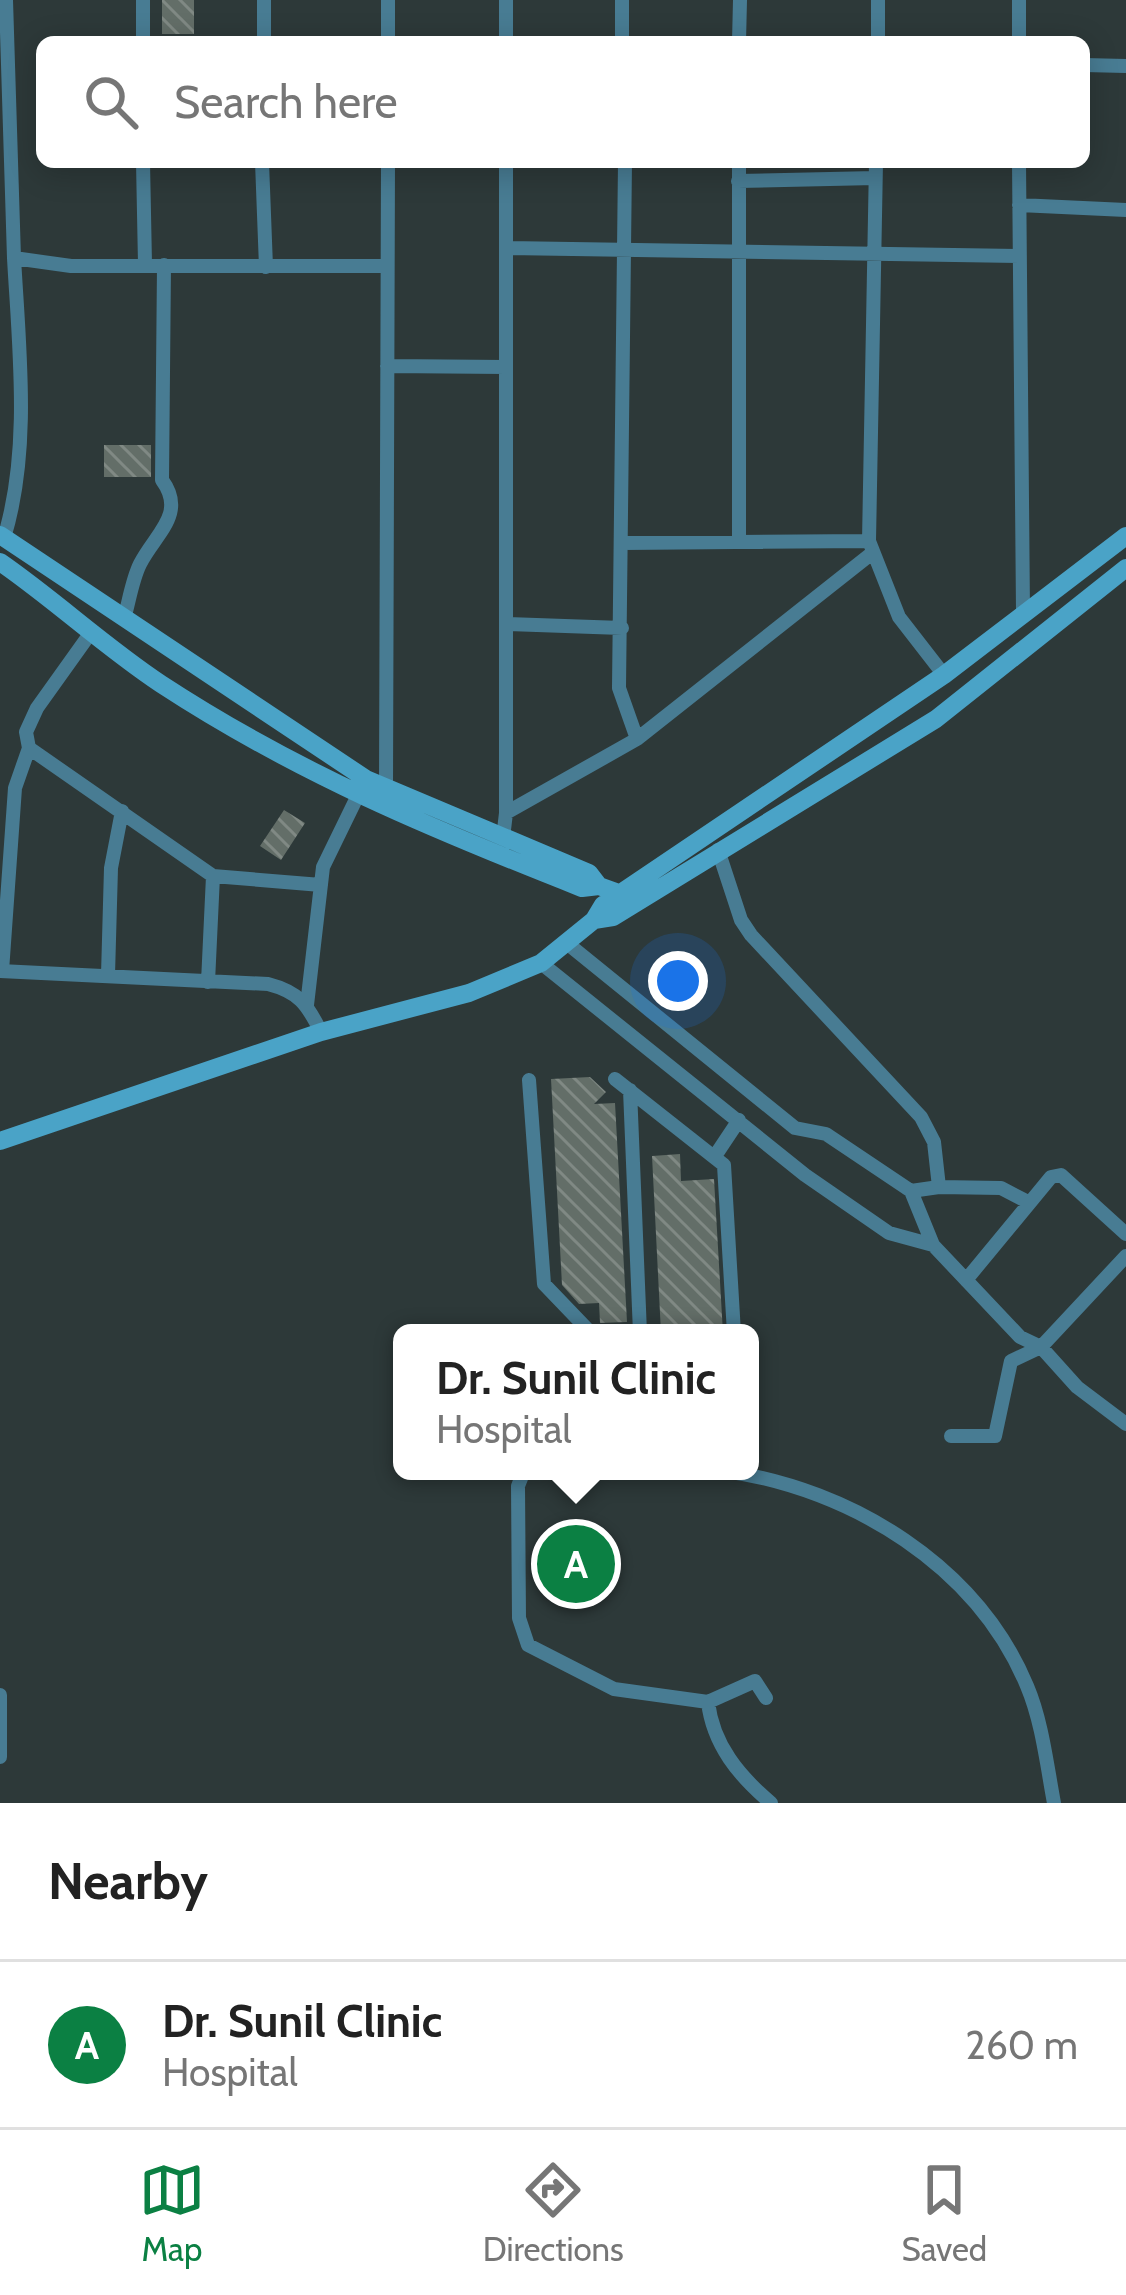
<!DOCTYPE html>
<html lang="en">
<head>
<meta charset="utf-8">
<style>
  :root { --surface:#fff; --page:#f2f2f2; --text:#222; --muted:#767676; --line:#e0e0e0; --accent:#0b8043 }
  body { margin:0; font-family:Cabin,sans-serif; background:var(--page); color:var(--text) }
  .you { position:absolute; left:678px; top:981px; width:42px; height:42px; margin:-30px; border:9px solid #fff; border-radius:50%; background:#1a73e8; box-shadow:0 0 0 18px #1a73e833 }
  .badge { display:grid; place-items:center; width:78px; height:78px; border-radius:50%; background:var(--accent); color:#fff; font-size:39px; font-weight:700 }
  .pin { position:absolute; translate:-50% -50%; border:6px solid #fff; box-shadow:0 3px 12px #0006 }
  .popup { position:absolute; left:393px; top:1324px; width:366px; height:156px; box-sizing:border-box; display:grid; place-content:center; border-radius:18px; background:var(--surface); filter:drop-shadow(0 3px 9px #0005); font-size:39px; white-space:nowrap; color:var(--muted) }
  .popup b { font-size:45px; color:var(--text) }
  .popup::after { content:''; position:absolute; left:50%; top:100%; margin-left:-24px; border:24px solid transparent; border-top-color:var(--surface) }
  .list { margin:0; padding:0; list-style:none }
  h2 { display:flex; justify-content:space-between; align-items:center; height:156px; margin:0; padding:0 48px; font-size:51px }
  h2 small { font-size:39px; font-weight:400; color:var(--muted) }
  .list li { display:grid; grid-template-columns:78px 1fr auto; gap:36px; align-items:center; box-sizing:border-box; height:168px; padding:0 48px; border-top:3px solid var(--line) }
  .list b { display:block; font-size:45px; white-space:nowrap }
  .list p { margin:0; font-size:39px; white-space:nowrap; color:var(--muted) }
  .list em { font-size:39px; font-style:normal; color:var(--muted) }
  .icon { flex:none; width:66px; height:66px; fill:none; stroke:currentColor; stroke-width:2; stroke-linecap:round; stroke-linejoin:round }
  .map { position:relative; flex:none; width:1126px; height:1803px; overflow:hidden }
  .search { position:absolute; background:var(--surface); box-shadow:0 6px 30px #0003; left:36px; right:36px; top:36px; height:132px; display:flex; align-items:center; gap:30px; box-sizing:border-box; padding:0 42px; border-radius:18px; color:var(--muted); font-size:45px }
  .sheet { height:324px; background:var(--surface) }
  nav { display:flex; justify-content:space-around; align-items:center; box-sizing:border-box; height:168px; border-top:3px solid var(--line); background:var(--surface); font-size:33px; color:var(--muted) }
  nav a { display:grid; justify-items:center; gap:6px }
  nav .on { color:var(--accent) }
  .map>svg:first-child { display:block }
</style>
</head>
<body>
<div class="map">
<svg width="1126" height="1803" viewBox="0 0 1126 1803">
  <defs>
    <pattern id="building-back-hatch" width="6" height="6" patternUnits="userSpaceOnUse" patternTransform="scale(3)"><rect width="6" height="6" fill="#636e68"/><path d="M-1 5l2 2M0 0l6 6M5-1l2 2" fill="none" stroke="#808984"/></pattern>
  </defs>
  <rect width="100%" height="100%" fill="#2d3939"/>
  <path fill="url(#building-back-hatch)" d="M162 0H194V34H162Z
    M104 445H151V477H104Z
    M284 810 305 823 281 860 260 846Z
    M590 1077 606 1092 594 1104 615 1103 627 1322 600 1323 599 1303 579 1304 562 1285 551 1079Z
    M680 1154 681 1181 714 1179 723 1333H661L652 1156Z
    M560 1553H585L586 1572 561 1573Z"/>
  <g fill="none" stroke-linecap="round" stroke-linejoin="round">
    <path stroke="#487c93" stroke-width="14" d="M6 0 14 258 71 266H387
      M143 0V42
      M388 0V42
      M506 0V42
      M622 0V42
      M264 42V0
      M739 42 740 0
      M878 42V0
      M1019 42V0
      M1084 65 1126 66
      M143 162 145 264
      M262 162 266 267
      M506 162V813
      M625 162 619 688 637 739
      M739 162V540
      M876 162 869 541 899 617 944 675
      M1019 162 1023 612
      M738 181 875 178
      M1019 205 1126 210
      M506 248 1019 256
      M387 366 506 367
      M4 538C31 450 19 348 14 258
      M623 543 869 541
      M124 619C129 602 132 580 140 564 155 534 187 514 162 480L164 265
      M506 624 622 628
      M29 748 213 876 321 885
      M386 789 388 162
      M503 838 506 813 637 739 871 554
      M718 850 741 920 751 935 921 1117 934 1142 939 1187 911 1191
      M568 944 795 1128 826 1134 911 1191 933 1245 1020 1337 1041 1347 1077 1387 1126 1424
      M541 963 805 1175 889 1233 933 1245
      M0 971 268 984C299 992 307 1004 321 1032
      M2 971 15 788 29 748 26 732 37 708 92 631
      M108 975 111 868 122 811
      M208 982 213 876
      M307 1005 323 867 361 789
      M615 1079 724 1165 734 1333
      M529 1080 544 1284 591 1333
      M630 1090 640 1333
      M715 1156 739 1120
      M939 1187 1001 1188 1026 1201
      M966 1280 1051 1177 1061 1175 1126 1234
      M951 1436H995L1011 1361 1041 1347 1126 1256
      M524 1471 518 1486 519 1618 528 1645 614 1689 708 1702C713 1745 739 1776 771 1803
      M725 1471C852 1489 977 1566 1027 1686 1042 1721 1047 1766 1054 1803
      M0 1695V1757
      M708 1702 755 1681 766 1698"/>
    <path stroke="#4aa3c7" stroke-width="18" d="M0 535 366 779 589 873 599 886
      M0 562C55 600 105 647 161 684 297 773 432 829 582 888L599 886 638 900
      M594 920 613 917 936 719 1126 568
      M0 1141 321 1032 469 993 541 963 594 920 603 905 944 675 1126 536"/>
  </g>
</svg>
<div class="you"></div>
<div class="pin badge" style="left:576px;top:1564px">A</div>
<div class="popup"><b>Dr. Sunil Clinic</b>Hospital</div>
<div class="search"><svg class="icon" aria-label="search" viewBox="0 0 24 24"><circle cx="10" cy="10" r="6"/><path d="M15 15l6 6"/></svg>Search here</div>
</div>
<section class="sheet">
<h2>Nearby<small></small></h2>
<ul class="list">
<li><span class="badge">A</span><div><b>Dr. Sunil Clinic</b><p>Hospital</p></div><em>260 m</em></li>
</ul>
</section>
<nav>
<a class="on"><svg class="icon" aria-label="map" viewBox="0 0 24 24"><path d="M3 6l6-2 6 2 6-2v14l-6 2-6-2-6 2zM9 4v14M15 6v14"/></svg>Map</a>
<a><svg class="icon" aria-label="directions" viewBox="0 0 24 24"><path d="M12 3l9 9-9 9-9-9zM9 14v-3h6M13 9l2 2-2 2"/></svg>Directions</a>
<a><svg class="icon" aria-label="saved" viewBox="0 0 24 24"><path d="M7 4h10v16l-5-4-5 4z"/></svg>Saved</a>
</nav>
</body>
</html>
